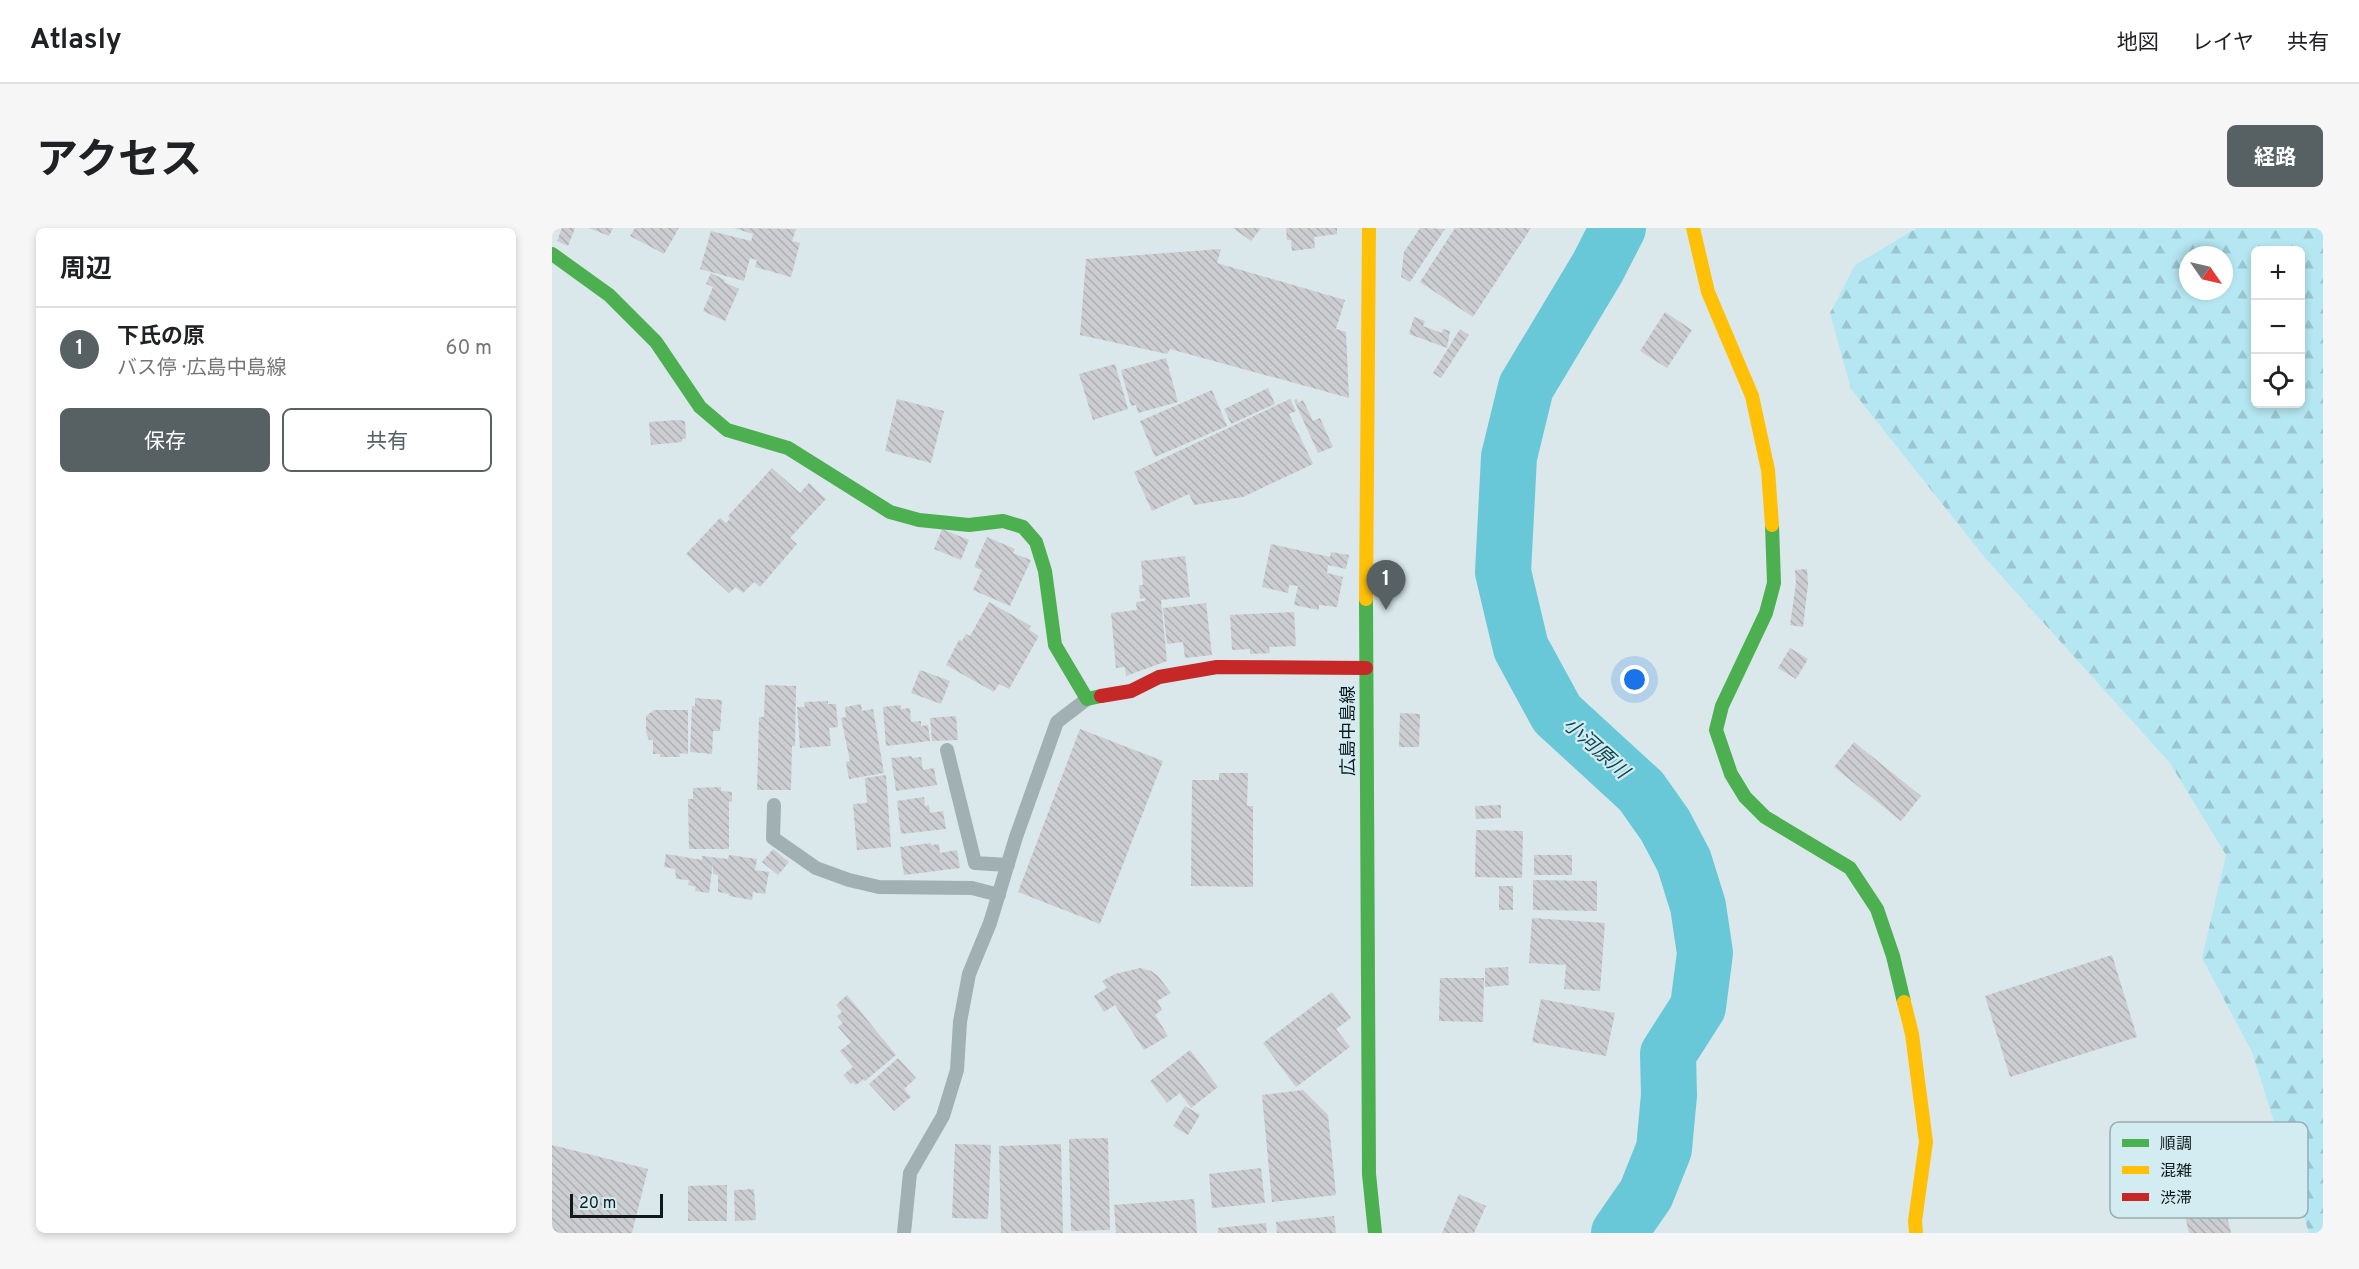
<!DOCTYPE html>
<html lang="ja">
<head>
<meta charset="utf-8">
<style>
  :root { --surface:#fff; --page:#f6f6f6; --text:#202124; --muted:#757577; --line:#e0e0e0; --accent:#576164 }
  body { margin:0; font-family:Overpass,"Noto Sans JP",sans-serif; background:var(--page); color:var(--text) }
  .controls { position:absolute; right:18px; top:18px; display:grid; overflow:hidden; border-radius:9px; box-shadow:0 3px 9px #0003 }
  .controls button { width:54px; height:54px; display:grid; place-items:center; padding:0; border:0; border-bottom:2px solid var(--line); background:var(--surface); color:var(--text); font:30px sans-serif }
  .compass { position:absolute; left:1627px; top:18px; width:54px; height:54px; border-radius:50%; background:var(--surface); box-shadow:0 3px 9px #0003; rotate:124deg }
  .scale { position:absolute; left:18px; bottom:15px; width:93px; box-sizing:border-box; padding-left:6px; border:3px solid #10191b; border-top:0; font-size:16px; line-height:21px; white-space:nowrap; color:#10191b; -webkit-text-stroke:4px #d3ecf2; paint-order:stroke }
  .you { position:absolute; left:1083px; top:452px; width:21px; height:21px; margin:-15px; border:4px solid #fff; border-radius:50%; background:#1a73e8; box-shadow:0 0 0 9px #1a73e833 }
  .badge { display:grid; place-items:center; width:39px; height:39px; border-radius:50%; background:var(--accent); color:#fff; font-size:20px; font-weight:700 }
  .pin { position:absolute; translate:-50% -50px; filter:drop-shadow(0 2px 3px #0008) }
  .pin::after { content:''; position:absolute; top:32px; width:21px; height:18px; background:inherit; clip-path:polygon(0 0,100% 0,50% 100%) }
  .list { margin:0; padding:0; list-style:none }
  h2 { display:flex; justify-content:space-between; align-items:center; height:78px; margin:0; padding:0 24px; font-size:26px }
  h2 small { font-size:20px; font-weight:400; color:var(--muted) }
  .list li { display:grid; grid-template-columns:39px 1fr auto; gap:18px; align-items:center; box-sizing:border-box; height:84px; padding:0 24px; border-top:2px solid var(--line) }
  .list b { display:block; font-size:22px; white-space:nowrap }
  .list p { margin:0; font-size:20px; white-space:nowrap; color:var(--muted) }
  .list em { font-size:20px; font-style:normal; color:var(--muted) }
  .actions { display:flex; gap:12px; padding:18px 24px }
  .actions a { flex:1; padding:14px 0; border:2px solid var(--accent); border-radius:9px; text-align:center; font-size:21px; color:var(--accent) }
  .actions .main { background:var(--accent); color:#fff }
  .icon { flex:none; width:33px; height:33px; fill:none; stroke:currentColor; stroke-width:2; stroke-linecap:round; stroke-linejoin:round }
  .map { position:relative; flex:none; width:1771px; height:1005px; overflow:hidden; border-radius:9px }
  header { display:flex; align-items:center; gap:36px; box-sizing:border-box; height:84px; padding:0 30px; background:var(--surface); border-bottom:2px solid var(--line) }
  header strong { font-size:28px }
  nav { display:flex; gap:33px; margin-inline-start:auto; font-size:21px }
  .intro { display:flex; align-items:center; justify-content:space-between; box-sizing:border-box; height:144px; padding:0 36px }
  h1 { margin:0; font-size:42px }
  .button { padding:15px 27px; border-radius:9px; background:var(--accent); color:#fff; font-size:21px; font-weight:700 }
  main { display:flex; gap:36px; padding:0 36px }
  aside { flex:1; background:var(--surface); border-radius:9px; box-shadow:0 3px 9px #0003 }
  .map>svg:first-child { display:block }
</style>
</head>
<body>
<header>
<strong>Atlasly</strong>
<nav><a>地図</a><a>レイヤ</a><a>共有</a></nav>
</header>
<div class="intro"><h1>アクセス</h1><a class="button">経路</a></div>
<main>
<aside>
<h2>周辺<small></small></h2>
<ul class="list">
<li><span class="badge">1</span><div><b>下氏の原</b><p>バス停 · 広島中島線</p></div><em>60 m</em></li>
</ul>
<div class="actions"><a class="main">保存</a><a>共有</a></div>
</aside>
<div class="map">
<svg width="1771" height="1005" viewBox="0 0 1771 1005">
  <defs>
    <pattern id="forest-firs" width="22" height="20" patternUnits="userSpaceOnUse" patternTransform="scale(1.5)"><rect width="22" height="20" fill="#b5e7f2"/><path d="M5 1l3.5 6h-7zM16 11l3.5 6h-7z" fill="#9bc6cf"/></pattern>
    <pattern id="building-back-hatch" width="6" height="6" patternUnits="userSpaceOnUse" patternTransform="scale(1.5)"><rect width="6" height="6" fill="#cbcdd1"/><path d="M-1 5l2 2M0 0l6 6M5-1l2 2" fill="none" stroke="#adafb3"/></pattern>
  </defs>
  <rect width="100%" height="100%" fill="#dae8eb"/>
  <path fill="url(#forest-firs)" fill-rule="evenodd" d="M1365 0H1771V1005H1757L1700 824 1650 730 1674 627 1618 535 1434 331 1299 161 1278 85 1303 37ZM1704 22H1748V176H1704ZM1636 27H1672V63H1636Z"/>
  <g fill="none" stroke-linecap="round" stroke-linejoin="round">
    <path stroke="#69c8d8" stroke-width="56" d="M1066 0 1046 39 974 159 957 229 951 344 969 420 1005 486 1089 563 1113 597 1132 633 1146 678 1153 725 1146 779 1116 826 1117 867 1112 921 1094 966 1067 1005"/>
  </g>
  <path fill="url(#building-back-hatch)" d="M10 0H23L16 18 5 13Z
    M37 0H61L57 8Z
    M83 0H127L112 26 78 8Z
    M182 0 244 1 240 13 248 15 239 49 203 39 205 32 198 30 192 53 148 41 159 3 199 13 201 6Z
    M681 0H709L699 13Z
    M734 0H785V6L762 9 763 20 740 23 739 12H735Z
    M868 0 893 1 858 54 849 49 852 24Z
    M903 0H979L921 89 868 54Z
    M669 21 665 35 793 72 784 101 794 104 797 170 618 121 615 126 528 107 534 31Z
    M159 45 173 52 172 54 187 61 173 93 151 83 161 59 154 56Z
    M1113 84 1140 102 1115 140 1088 123Z
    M862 89 873 93 871 98 890 105 891 101 898 103 895 120 857 106Z
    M908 101 917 107 889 150 881 145Z
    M614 130 626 174 586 185 584 177 579 178 569 142Z
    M563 136 576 181 541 192 527 146Z
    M716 160 723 176 679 196 672 181Z
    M660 162 675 198 603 229 588 193Z
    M345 171 392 183 379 235 333 223Z
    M738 171 744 183 737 186 761 236 691 269 642 277 637 266 600 283 582 244Z
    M745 171 746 175 751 172 761 193 768 190 781 219 766 225 742 172Z
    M127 192 133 193 134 211H130V214L99 217 97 194Z
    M220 240 248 265 257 255 274 271 238 310 245 316 208 359 202 354 191 365 184 359 177 365 134 326 168 290 174 295 178 291 176 288Z
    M390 301 417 312 409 332 382 321Z
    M435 309 463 321 461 325 479 332 458 378 421 362 430 342 422 339Z
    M719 316 778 329 779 324 797 327 794 341 776 337 775 345 791 349 785 379 767 377V382L742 377 746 358 737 357 736 365 710 359Z
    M633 328 638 369 609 372 615 433 574 448 573 439 564 440 559 385 585 382 584 374 593 373V370L588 371 587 357H591L589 333Z
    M1255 341 1256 357 1251 399 1238 397 1244 355 1243 342Z
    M437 374 479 398 477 402 487 408 457 461 447 456 442 464 394 437 407 412 410 413 414 406 418 408Z
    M654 375 660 427 633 430 631 414 615 416 611 380Z
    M742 384 744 418 717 419 718 425 698 426V421L680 422 678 387Z
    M1238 420 1256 431 1244 451 1226 440Z
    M368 442 398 453 389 476 359 465Z
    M213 457 244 458 243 518H240L239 562H205L207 489H212Z
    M143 470 170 472 168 503H161L160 526 138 524 140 478H143Z
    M276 473V476H284L286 499 277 500 279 518 248 520 245 479H253L252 474Z
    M309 476 310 483 321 481 332 545 297 551 294 534 298 533 289 490 294 489 293 479Z
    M349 477V481L358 480 359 494 369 493V498L376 497 378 513 334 518 331 479Z
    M102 482H136V526L127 525 128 529H108V526H101V512H97L94 504V488Z
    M848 485 868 486 867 519H847Z
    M404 488 406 512 380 513 378 490Z
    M528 501 611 533 548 696 466 664Z
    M1302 514 1369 568 1349 593 1282 539Z
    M360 528V530L369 529 371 542 382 540 385 557 344 563 339 530Z
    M667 545H696L695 578H701V659L639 658 640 552H667Z
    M334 547 339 619 305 622 301 576 315 575 313 550Z
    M169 559V563L180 564V574L177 573V621H137L136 571H141V560Z
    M372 569 373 578 377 577 378 585 391 583 394 601 349 606 345 573Z
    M949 577V590L924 591 923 578Z
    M924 602 971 603 970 650 923 649Z
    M379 615V617L387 616 388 625 405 622 408 640 352 647 348 619Z
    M221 621 237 634 226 647 210 634Z
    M114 626 150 632V628L176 631 177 627 205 631 203 642 217 644 213 666 201 664 200 672 177 668V666L166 664V647L161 646V635L157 665 143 663 144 659 136 657 137 652 124 651 123 641 112 639Z
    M982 627H1020V647H982Z
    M981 652 1045 653V683L981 682Z
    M947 658H961V682H947Z
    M980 690 1053 695 1048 763 1012 761 1014 737 977 735Z
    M1560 727 1585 809 1458 849 1433 768Z
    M956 739 957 757 933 759V740Z
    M588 740 599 743 606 748 619 765 605 773 610 782 603 787 616 808 592 822 563 777 552 784 542 768 555 760 550 753 563 746Z
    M888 750H932L931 794 887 793Z
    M780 764 799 790 784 801 798 819 744 859 711 815Z
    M295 767 344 827 313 853 312 851 304 857 301 854 299 856 291 847 301 839 288 823 299 814 286 799 291 795 285 788 290 784 284 777Z
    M989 771 1063 785 1054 828 980 814Z
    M638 822 666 859 639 880 628 865 615 875 598 853Z
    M346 830 364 850 352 861 359 869 342 883 317 856Z
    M751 862 776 887 784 967 720 974 710 867Z
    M633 878 648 887 636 907 621 898Z
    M556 910 558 1002 519 1003 517 911Z
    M403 916 439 917 436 991 400 990Z
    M509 916 511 1005H449L447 918Z
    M0 917 96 941 80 1005H0Z
    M709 940 713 975 660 980 657 946Z
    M1667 955 1679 1005H1637L1628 965Z
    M175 957V993H136V958Z
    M202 961 204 992 183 993 182 962Z
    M907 966 934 978 922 1005H890Z
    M642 971 645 1005H564L562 977Z
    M782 988 784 1005H725L724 994Z
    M714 995 715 1005H666V1000Z"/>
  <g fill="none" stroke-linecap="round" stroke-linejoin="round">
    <path stroke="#a1b0b3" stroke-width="14" d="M395 522 423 635 456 637
      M222 577 221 610 264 640 297 652 327 659 420 660 447 667
      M352 1005 358 945 391 888 405 842 408 794 417 746 438 695 464 609 505 494 535 471"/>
    <path stroke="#4caf50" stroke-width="14" d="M0 26 57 67 104 114 148 179 175 202 236 220 338 284 367 292 417 297 451 293 471 299 484 314 493 343 503 417 535 471 549 468
      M1220 297 1222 355 1214 385 1170 478 1164 502 1179 546 1193 569 1213 589 1298 640 1325 681 1341 728 1352 774
      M814 371 817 946 823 1005"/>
    <path stroke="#ffc107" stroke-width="14" d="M1141 0 1156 64 1200 168 1216 242 1220 297
      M814 371 817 0
      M1352 774 1360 806 1374 914 1363 993 1364 1005"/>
    <path stroke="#c62828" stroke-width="14" d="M549 468 579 463 607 449 665 439 814 440"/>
  </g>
  <g text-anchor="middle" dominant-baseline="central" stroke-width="4.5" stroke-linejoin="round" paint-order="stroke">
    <g font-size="18" fill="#10191b" stroke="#d3ecf2">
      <text transform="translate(797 503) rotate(-90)">広島中島線</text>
    </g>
    <g font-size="20" font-style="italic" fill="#104751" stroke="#d3ecf2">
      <text transform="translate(1043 521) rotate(42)">小河原川</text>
    </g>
  </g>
  <rect x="1558" y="894" width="198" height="96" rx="9" fill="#d3ecf2" stroke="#98adb2" stroke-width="1.5"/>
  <rect x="1570" y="911" width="27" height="8" fill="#4caf50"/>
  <rect x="1570" y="938" width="27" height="8" fill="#ffc107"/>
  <rect x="1570" y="965" width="27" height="8" fill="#c62828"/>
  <g font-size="16" fill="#10191b">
    <text x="1608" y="921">順調</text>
    <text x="1608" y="948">混雑</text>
    <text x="1608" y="975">渋滞</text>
  </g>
</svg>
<div class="controls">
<button>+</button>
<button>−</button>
<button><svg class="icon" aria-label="locate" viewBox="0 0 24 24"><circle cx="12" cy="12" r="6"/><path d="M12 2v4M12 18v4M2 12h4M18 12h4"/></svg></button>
</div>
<svg class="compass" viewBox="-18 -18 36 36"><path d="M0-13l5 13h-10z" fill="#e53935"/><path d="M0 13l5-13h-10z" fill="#757577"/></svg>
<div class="scale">20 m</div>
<div class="you"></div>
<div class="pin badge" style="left:834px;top:382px">1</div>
</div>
</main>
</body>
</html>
